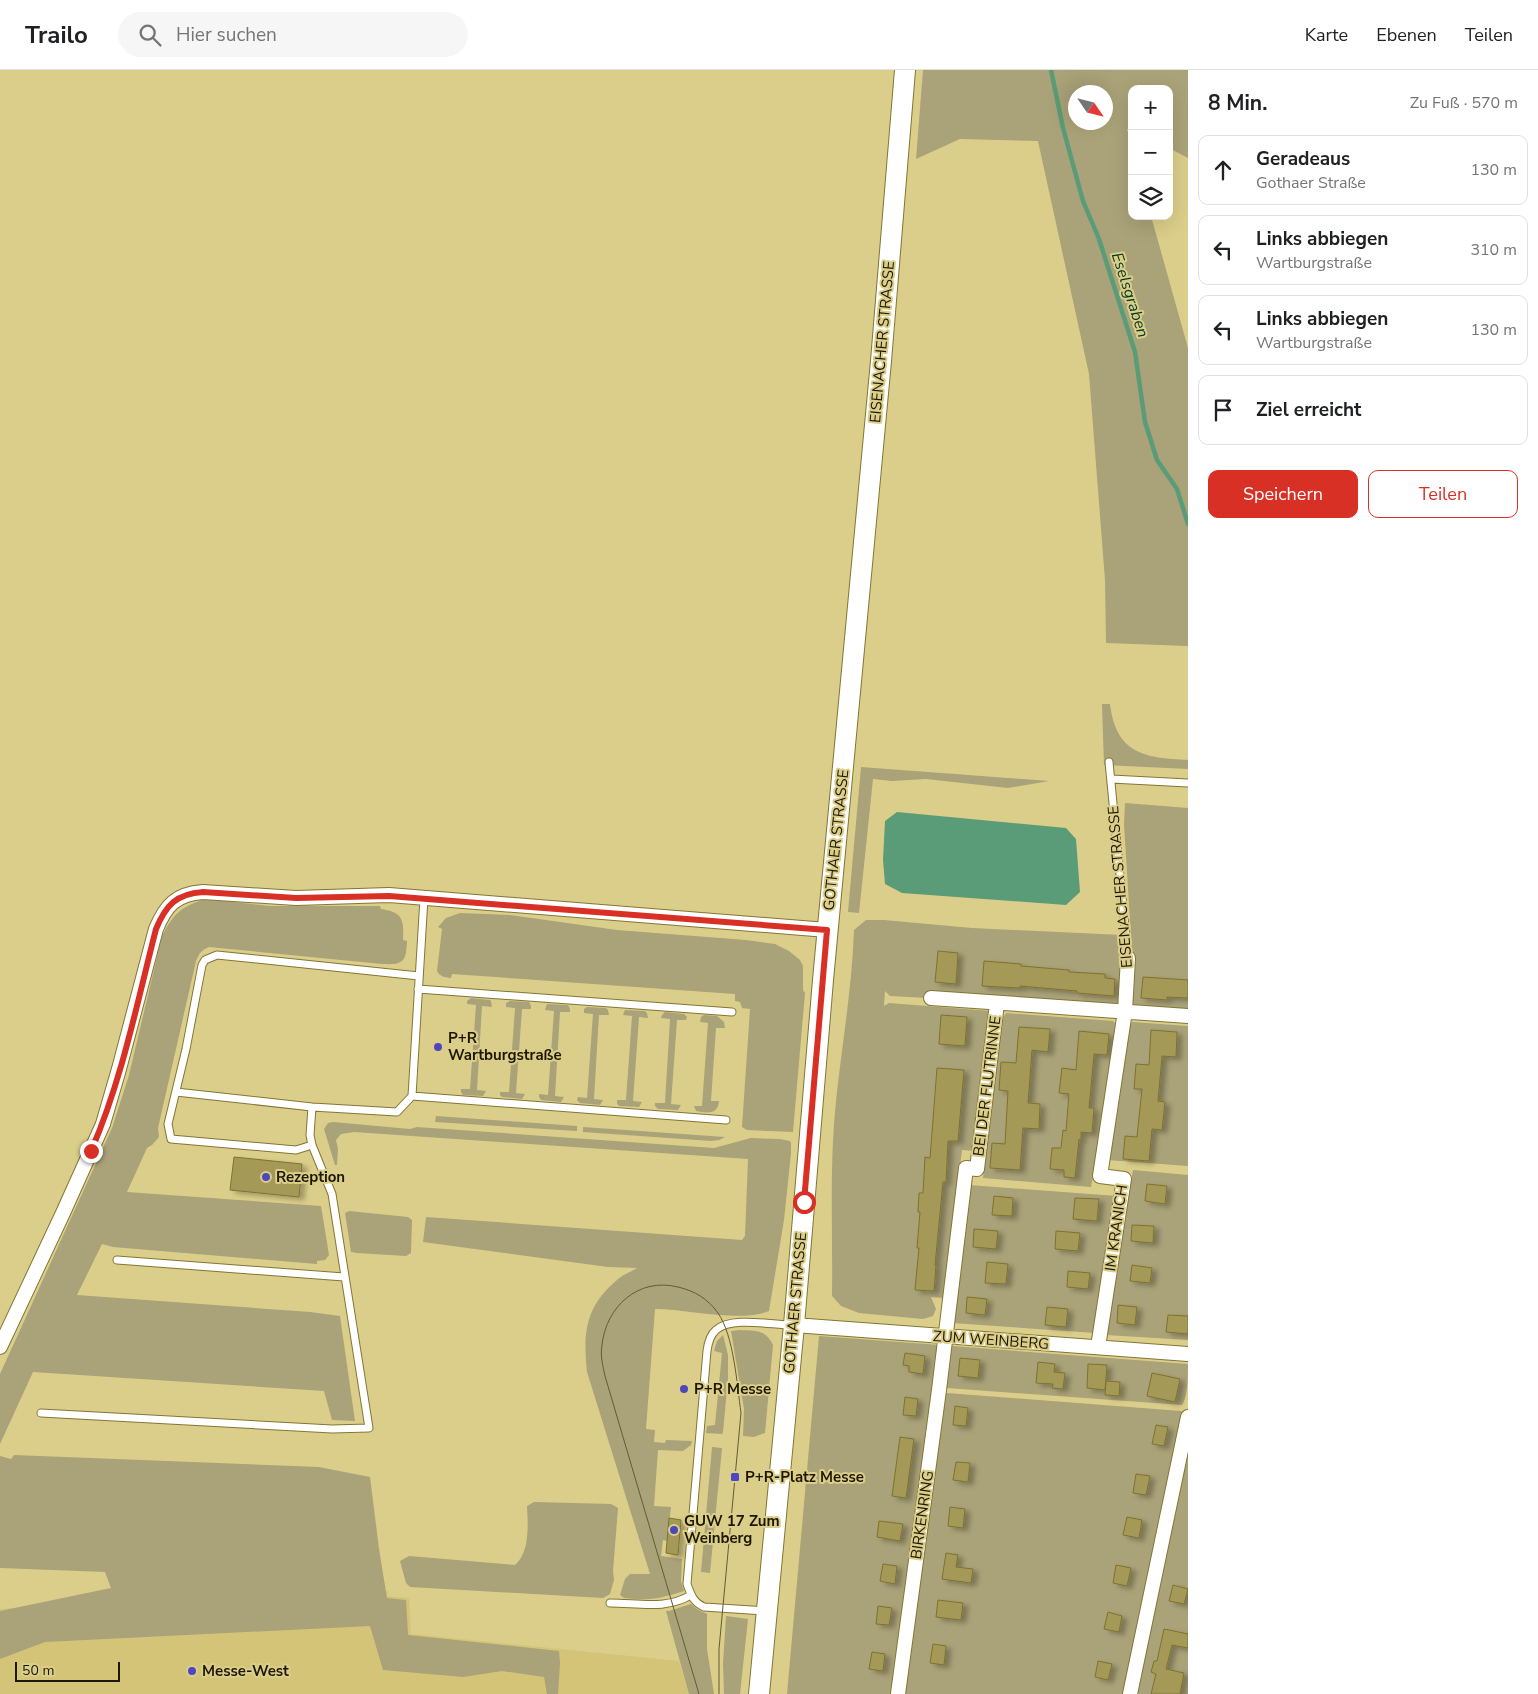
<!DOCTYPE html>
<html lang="de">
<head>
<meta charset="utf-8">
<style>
  :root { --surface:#fff; --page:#f6f6f6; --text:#202124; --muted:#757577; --line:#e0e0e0; --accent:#d93025 }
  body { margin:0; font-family:"Nunito Sans",sans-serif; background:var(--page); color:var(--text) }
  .controls { position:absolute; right:15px; top:15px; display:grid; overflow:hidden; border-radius:10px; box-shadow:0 5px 20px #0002 }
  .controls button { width:45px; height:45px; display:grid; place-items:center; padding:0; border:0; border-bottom:1px solid var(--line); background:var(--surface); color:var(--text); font:25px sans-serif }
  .compass { position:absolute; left:1068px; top:15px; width:45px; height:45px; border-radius:50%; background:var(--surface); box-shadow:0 5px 20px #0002; rotate:125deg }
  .scale { position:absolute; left:15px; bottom:12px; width:105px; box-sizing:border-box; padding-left:5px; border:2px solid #1d1700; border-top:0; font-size:14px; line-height:18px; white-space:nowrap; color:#1d1700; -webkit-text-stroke:4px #dbce8a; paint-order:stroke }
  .stop { position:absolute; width:15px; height:15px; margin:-11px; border:4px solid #d93025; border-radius:50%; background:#fff }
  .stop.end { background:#d93025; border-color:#fff; box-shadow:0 1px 5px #0008 }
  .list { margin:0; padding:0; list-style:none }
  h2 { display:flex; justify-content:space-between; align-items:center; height:65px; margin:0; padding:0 20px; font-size:21px }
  h2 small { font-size:16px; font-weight:400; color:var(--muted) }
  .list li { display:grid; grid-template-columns:32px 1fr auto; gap:15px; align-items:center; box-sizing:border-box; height:70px; margin:0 10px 10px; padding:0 10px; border:1px solid var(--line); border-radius:10px }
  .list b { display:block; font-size:19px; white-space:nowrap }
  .list p { margin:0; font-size:16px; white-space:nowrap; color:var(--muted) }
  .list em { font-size:16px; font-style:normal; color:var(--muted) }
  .actions { display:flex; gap:10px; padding:15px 20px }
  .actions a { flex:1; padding:11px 0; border:1px solid var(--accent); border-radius:10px; text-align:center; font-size:18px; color:var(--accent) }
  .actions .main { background:var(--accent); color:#fff }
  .icon { flex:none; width:28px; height:28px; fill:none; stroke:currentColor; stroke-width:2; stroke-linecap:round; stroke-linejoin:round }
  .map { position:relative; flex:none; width:1188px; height:1624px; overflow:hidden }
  header { display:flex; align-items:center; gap:30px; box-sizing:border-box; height:70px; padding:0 25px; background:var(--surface); border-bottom:1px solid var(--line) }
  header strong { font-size:24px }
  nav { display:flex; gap:28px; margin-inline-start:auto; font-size:18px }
  .search { width:350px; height:45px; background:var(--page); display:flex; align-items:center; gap:12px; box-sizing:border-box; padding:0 18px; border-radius:28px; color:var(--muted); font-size:19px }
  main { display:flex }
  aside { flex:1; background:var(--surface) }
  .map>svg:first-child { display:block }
</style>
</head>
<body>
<header>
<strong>Trailo</strong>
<div class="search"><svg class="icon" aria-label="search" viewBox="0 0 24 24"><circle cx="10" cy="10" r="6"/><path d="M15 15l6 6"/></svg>Hier suchen</div>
<nav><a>Karte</a><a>Ebenen</a><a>Teilen</a></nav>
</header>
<main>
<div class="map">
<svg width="1188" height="1624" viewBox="0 0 1188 1624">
  <defs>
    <filter id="shadow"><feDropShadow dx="5" dy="3" stdDeviation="2.5" flood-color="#0004"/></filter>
  </defs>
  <rect width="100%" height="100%" fill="#dbce8a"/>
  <path fill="#d3c478" d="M388 1521 387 1526 409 1528 411 1564 679 1591 689 1624H0V1539Z"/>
  <path fill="#aaa278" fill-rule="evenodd" d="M923 0H1188V88L1169 78V19H1132V61L1127 59 1132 78V146H1151L1188 278V576L1106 573 1105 510 1089 304 1038 71 960 69 916 89ZM1076 22H1106V52H1076Z
    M1102 634H1110C1116 684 1145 688 1188 690V699L1104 695Z
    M861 697 1049 711 1008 718 926 709 892 711 873 709 859 843 848 842Z
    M1125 733 1188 738V941L1133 937 1131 933 1133 898 1124 754Z
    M202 830 225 831 270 836H380L381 839C403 842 404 850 403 870L407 871C406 892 404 895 382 894L209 877C201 880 199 884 196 891L158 1058 159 1067 152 1075 147 1078 127 1122 321 1136 329 1185 325 1190 317 1191V1194L113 1177 102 1174 77 1225 310 1242 340 1246 355 1351 332 1350 324 1321 33 1302 0 1374V1304L112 1058 129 1005 162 866C173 845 179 838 202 830Z
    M460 843 510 845 617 860 746 870 775 874 789 881 800 890 803 896V920L805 923 793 1062 747 1060 742 1057 750 939 742 938 740 932 735 931V924L452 904 451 908C445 907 440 907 437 901L442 859 438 857 446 848Z
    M866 850H884L972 858 1122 865 1123 891 1121 933 1118 936 929 922 928 928 890 926 885 921 884 936 889 933 991 941 974 1081 962 1080 944 1228 931 1227 936 1239 933 1246 923 1249 859 1243 841 1236 832 1226C833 1161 829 1096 836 1031 842 974 852 918 854 860Z
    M471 928 490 930 491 931 492 937 482 936 477 1020 486 1021 483 1026 463 1025 461 1022V1019H470L476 935 467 934V931Z
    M510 931 529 932 531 936V939H522L516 1023 525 1024 522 1029 502 1027 500 1025V1022H509L515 938 506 937V933Z
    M547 934 568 935 570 939V942H560L555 1026 564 1027 561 1032 541 1030 539 1027V1024L548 1025 554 941 545 940Z
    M587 937 606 938 608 940 609 945H599L594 1029 603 1030 600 1035 580 1033 577 1030 578 1027 587 1028 593 944 584 943V939Z
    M625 940 645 941 647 943 648 948 639 947 633 1031 642 1032 639 1037 619 1036 617 1033V1030H626L632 946 623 945Z
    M665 942 684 944 687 947 686 950H677L671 1034 681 1035 678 1040 658 1039 655 1036V1033H665L670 949 661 948 662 945Z
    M1006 943 1113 951 1117 956 1091 1117 983 1108 1002 949Z
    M704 945 717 946 724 952 725 958H716L711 1031H719C718 1045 707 1043 696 1041L694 1036H702L708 953 700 952 701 947Z
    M1132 952 1188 956V1096L1107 1090 1128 957Z
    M436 1046 577 1056V1061L435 1052Z
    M333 1052 410 1059 417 1057 714 1078 751 1068 780 1069 790 1071 791 1073V1083L784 1150 769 1241C740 1253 688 1239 655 1239L646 1359 655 1360 654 1372 665 1373 666 1370 692 1371 691 1375 683 1381 658 1380 654 1436 671 1437 667 1471 663 1470 661 1486 682 1489 681 1511 684 1521C658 1529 650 1531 624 1528L620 1525 625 1509 630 1504H650L587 1302C583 1263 585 1237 617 1210 622 1205 631 1202 637 1198L608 1197 423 1172 426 1147 742 1170 745 1166 748 1089 354 1062 341 1064 336 1070 338 1079 337 1095H335L324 1059 328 1053Z
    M583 1057 725 1067 719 1070 711 1071 583 1062Z
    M1133 1100 1188 1105V1270L1106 1265Z
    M969 1115 1117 1126 1095 1263 952 1253Z
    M349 1141 408 1147 412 1150 411 1183 406 1186 357 1183 351 1182 345 1143Z
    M740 1260C756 1261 765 1259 773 1275L765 1363 754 1367 743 1366 744 1339 731 1261Z
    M723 1265 728 1285V1308L723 1362 722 1364 706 1363 707 1356 715 1355 722 1283 714 1281 717 1271Z
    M819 1266 940 1275 894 1624H787Z
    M952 1276 1188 1294C1188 1306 1188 1327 1182 1335L947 1318 945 1315Z
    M947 1323 1181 1341 1184 1344 1126 1624H904L943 1325Z
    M712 1377 722 1378 710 1503 701 1502Z
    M1188 1380V1624H1137Z
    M14 1385 319 1397 370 1407 379 1479 387 1528 406 1530 408 1565 559 1581 560 1593 558 1624H547L544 1607 502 1601 463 1607 383 1600 370 1556 45 1572 0 1589V1541L111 1518 105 1502 0 1498V1386L11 1389Z
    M534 1432 611 1434 618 1438 613 1501 614 1510 610 1524 603 1528 410 1517 406 1513 400 1491 409 1486 515 1495C530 1482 528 1455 527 1436Z
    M691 1534 697 1539 707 1544V1579L714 1624H689L666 1541H669Z
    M726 1546 748 1549 740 1624H724L723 1594Z"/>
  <path fill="#5a9c78" d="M897 742 1066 758 1076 769 1080 822 1066 835 902 823 885 814 883 790 885 751Z"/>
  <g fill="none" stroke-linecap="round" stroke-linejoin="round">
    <path stroke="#5a9c78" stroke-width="4.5" d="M1051 0 1063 58 1083 131 1099 169 1135 282 1145 352 1157 390 1177 419 1188 454"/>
  </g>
  <path fill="#a59958" stroke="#7e722f" filter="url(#shadow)" d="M938 881 958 883 956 914 935 912Z
    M984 891 1021 894V896L1069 900V902L1105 904V908L1115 909 1114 926 1077 923V921L1020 916V918L982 916Z
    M1143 907 1188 910V928L1167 927V930L1141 928Z
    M941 945 967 947 965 976 939 974Z
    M1019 957 1050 959 1048 982 1032 980 1028 1033 1040 1034 1039 1059 1023 1058 1020 1100 990 1098 992 1073 1005 1074 1008 1021 999 1020 1001 992 1016 993Z
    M1151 960 1177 962 1176 987 1162 986 1158 1031 1165 1032 1162 1060 1152 1059 1149 1091 1123 1089 1125 1066 1137 1067 1142 1019H1134L1136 994 1149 995Z
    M1079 961 1109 964 1107 985 1094 984 1089 1038H1094L1092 1063 1081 1062V1070L1079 1069 1075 1108 1064 1107V1100L1050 1099 1052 1078H1061L1063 1060 1066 1061 1069 1024 1059 1023 1062 998 1076 1000Z
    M937 998 964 1000 958 1071H948L946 1112H943L935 1195H936L934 1221 915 1220 919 1178H917L920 1142H918L919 1123H923L925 1087 930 1088Z
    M234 1087 302 1094 299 1127 230 1120Z
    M1147 1114 1167 1116 1165 1134 1145 1131Z
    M994 1126 1013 1128 1012 1146 992 1145Z
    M1075 1128 1099 1129 1097 1151 1073 1149Z
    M1132 1155 1154 1156 1153 1173 1131 1171Z
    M974 1159 998 1161 996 1179 973 1177Z
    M1056 1161 1080 1163 1078 1181 1055 1179Z
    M987 1192 1008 1194 1006 1214 985 1213Z
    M1132 1195 1152 1198 1150 1213 1130 1211Z
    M1068 1201 1090 1203 1088 1219 1067 1217Z
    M967 1227 987 1229 985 1245 966 1243Z
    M1118 1235 1137 1237 1135 1255 1117 1253Z
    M1047 1237 1068 1239 1066 1257 1045 1255Z
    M1168 1245 1188 1246V1264L1166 1262Z
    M905 1283 925 1286 923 1304 909 1302V1296L903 1295Z
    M960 1288 980 1290 978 1308 958 1306Z
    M1038 1292 1055 1294 1054 1302 1065 1303 1063 1319 1052 1318 1053 1314 1036 1313Z
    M1088 1294 1107 1295 1105 1320 1087 1318Z
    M1152 1303 1180 1309 1175 1332 1147 1326Z
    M1106 1311 1120 1312 1119 1326 1105 1325Z
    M905 1327 918 1329 916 1346 903 1345Z
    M955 1336 968 1338 966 1356 953 1355Z
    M1156 1355 1168 1357 1164 1376 1152 1374Z
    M900 1367 914 1369 906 1428 892 1426Z
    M956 1392 970 1393 968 1412 953 1410Z
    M1136 1404 1150 1406 1146 1425 1133 1423Z
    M950 1437 965 1439 963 1458 948 1456Z
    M1127 1447 1142 1450 1139 1468 1123 1465Z
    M669 1448 681 1450 678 1485 666 1483Z
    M879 1451 903 1454 900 1471 877 1467Z
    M946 1483 958 1485 956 1497 973 1499 971 1513 942 1509Z
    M883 1494 897 1496 895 1514 880 1511Z
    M1116 1495 1131 1498 1127 1516 1113 1513Z
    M1173 1515 1188 1519 1184 1534 1169 1531Z
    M938 1530 963 1533 961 1550 936 1547Z
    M878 1536 892 1538 889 1555 876 1554Z
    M1108 1542 1122 1546 1119 1562 1104 1559Z
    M1164 1559 1188 1564V1578L1172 1575 1166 1599 1184 1603 1180 1624H1151L1156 1604 1151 1602 1154 1591H1157Z
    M933 1574 946 1576 944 1595 930 1593Z
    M872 1582 885 1584 883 1601 869 1599Z
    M1098 1591 1112 1594 1108 1610 1095 1607Z"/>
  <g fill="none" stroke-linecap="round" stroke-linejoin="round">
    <defs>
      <path id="lane" d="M1109 692 1128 888
        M1111 709 1188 713
        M418 919 732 942
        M176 1022 312 1037 397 1042 412 1026 424 828
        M412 1026 726 1050
        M312 1075 296 1080 171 1069 168 1054 186 979 202 895 205 890 217 885 419 906
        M117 1190 344 1207
        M41 1343 332 1359 369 1358 332 1124 312 1075 310 1065 312 1037
        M610 1533C638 1533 666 1540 691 1525
        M766 1541 704 1537C693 1532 691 1525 687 1514L707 1281C708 1273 710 1265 716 1260 731 1246 772 1255 791 1255"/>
      <path id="street" d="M931 928 1188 946
        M794 1255 1188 1284
        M0 1277 63 1143 103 1054 119 999 156 859C166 835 176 824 203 822L296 828 389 825 827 860
        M1098 1277 1124 1109 1100 1106 1125 941 1128 888
        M898 1624 939 1320 966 1098 977 1099 997 933
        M1130 1624 1188 1347"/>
      <path id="secondary" d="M759 1624 794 1255 823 910 881 291 905 0"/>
    </defs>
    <use href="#lane" stroke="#837633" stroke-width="9"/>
    <use href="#street" stroke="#837633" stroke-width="16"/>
    <use href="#secondary" stroke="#837633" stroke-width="22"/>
    <use href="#lane" stroke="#fff" stroke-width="7"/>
    <use href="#street" stroke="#fff" stroke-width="14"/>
    <use href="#secondary" stroke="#fff" stroke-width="20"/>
    <path stroke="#635b33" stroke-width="1" d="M699 1624 605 1306C603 1296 600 1286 602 1275 606 1237 638 1207 678 1217 695 1221 708 1229 718 1243 734 1266 737 1315 741 1343L719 1579V1624"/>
  </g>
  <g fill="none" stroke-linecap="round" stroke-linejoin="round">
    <path stroke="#d93025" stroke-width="6" d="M91 1081C122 1010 137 933 156 859 166 835 176 824 203 822L296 828 389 826 827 860 804 1132"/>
  </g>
  <g fill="#4c47bd" stroke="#dbce8a" stroke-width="2">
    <circle cx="438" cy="977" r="5"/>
    <circle cx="266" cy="1107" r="5"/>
    <circle cx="684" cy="1319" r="5"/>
    <rect x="730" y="1402" width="10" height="10" rx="2.5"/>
    <circle cx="674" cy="1460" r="5"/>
    <circle cx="192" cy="1601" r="5"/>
  </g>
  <g text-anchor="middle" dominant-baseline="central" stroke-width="4" stroke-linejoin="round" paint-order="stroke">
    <g font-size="15" fill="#1d1700" stroke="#dbce8a">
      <text transform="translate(882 272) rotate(-85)">EISENACHER STRASSE</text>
      <text transform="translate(836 770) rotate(-84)">GOTHAER STRASSE</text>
      <text transform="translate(1120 817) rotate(-95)">EISENACHER STRASSE</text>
      <text transform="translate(987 1016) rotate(-83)">BEI DER FLUTRINNE</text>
      <text transform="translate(1116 1158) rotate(-82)">IM KRANICH</text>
      <text transform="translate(795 1233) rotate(-85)">GOTHAER STRASSE</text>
      <text transform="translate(991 1270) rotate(4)">ZUM WEINBERG</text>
      <text transform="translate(922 1445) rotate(-82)">BIRKENRING</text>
    </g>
    <g font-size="15" font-weight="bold" fill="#1d1700" stroke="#dbce8a" text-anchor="start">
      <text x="448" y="968">P+R<tspan x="448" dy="17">Wartburgstraße</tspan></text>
      <text x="276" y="1107">Rezeption</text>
      <text x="694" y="1319">P+R Messe</text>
      <text x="745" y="1407">P+R-Platz Messe</text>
      <text x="684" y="1451">GUW 17 Zum<tspan x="684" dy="17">Weinberg</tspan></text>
      <text x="202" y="1601">Messe-West</text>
    </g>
    <g font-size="16" font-style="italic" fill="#013a22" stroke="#dbce8a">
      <text transform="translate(1130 225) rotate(72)">Eselsgraben</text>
    </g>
  </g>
</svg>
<div class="controls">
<button>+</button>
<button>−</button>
<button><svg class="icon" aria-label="layers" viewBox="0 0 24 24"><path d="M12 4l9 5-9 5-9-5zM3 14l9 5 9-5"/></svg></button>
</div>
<svg class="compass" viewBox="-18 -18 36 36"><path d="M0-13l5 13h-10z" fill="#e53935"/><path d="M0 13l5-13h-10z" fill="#757577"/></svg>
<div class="scale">50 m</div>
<div class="stop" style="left:804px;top:1132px"></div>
<div class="stop end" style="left:91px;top:1081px"></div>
</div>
<aside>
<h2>8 Min.<small>Zu Fuß · 570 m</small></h2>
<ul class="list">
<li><svg class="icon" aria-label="ahead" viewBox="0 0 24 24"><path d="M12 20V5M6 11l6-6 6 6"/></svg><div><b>Geradeaus</b><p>Gothaer Straße</p></div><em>130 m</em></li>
<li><svg class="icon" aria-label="left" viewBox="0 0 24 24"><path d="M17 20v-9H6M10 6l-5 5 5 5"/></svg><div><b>Links abbiegen</b><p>Wartburgstraße</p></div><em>310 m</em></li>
<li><svg class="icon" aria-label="left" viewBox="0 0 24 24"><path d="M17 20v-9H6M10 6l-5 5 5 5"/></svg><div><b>Links abbiegen</b><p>Wartburgstraße</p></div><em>130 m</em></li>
<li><svg class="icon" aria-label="arrive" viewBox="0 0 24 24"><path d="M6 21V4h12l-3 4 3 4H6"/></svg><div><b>Ziel erreicht</b></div></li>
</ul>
<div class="actions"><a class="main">Speichern</a><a>Teilen</a></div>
</aside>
</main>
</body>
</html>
